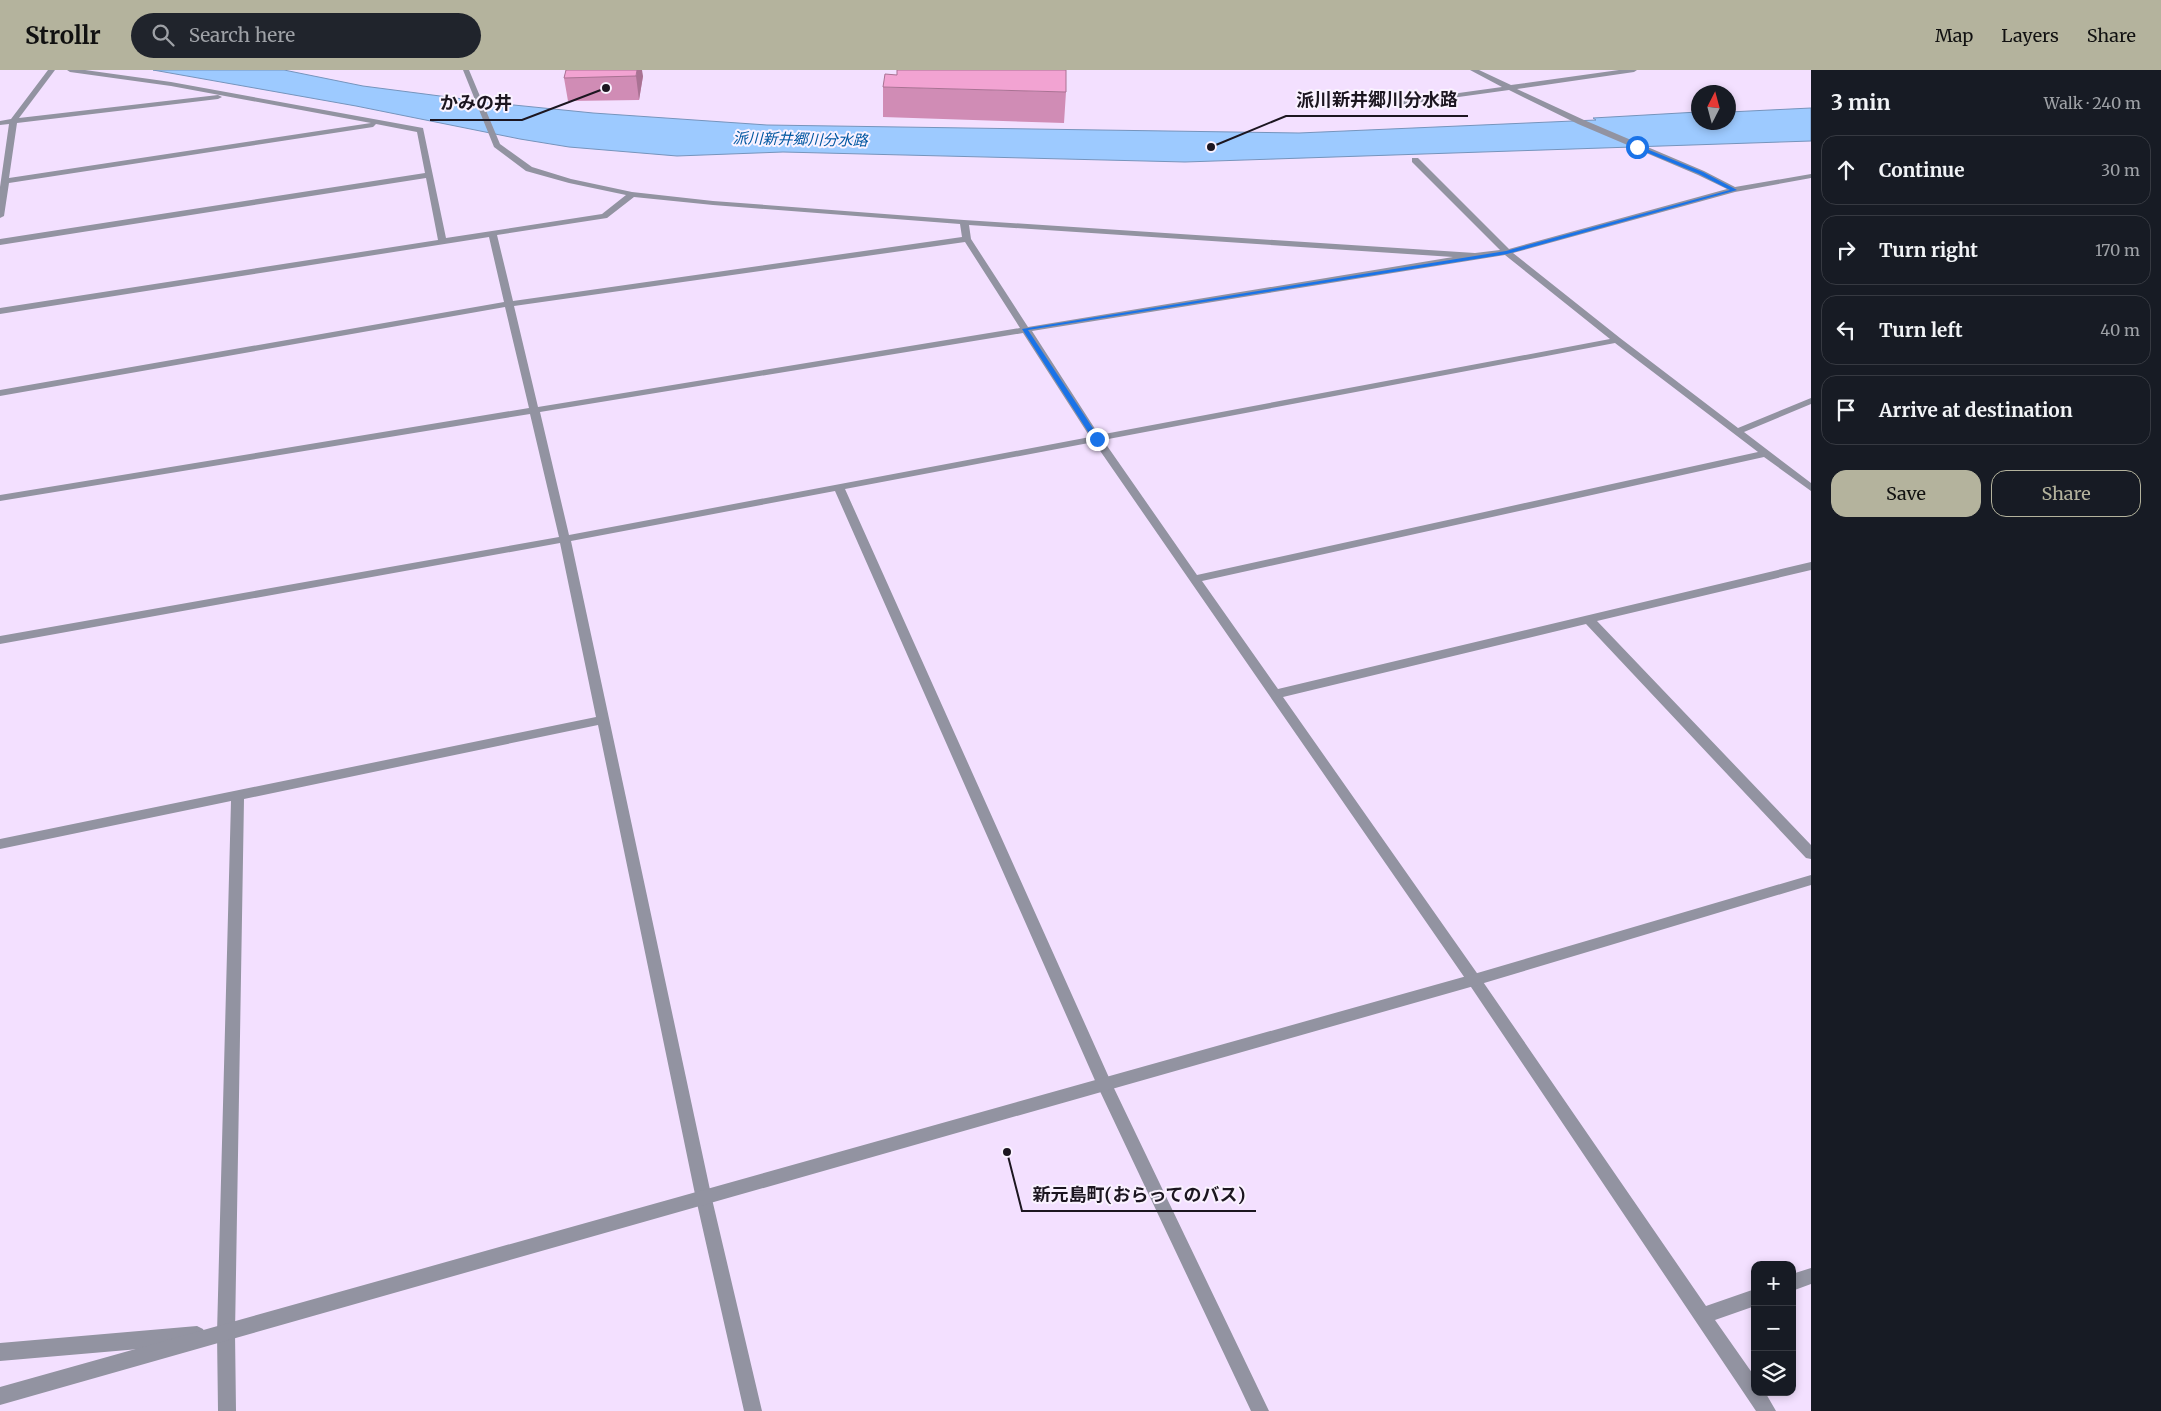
<!DOCTYPE html>
<html lang="en">
<head>
<meta charset="utf-8">
<style>
  :root { --surface:#171b24; --page:#20242c; --text:#f1f3f6; --muted:#9ea1a6; --line:#363941; --accent:#b4b39d }
  body { margin:0; font-family:Merriweather,"Noto Sans JP",serif; background:var(--page); color:var(--text) }
  .controls { position:absolute; right:15px; bottom:15px; display:grid; overflow:hidden; border-radius:10px; box-shadow:0 2px 8px #0003 }
  .controls button { width:45px; height:45px; display:grid; place-items:center; padding:0; border:0; border-bottom:1px solid var(--line); background:var(--surface); color:var(--text); font:25px sans-serif }
  .compass { position:absolute; left:1691px; top:15px; width:45px; height:45px; border-radius:50%; background:var(--surface); box-shadow:0 2px 8px #0003; rotate:6deg }
  .stop { position:absolute; width:15px; height:15px; margin:-11px; border:4px solid #1a73e8; border-radius:50%; background:#fff }
  .stop.end { background:#1a73e8; border-color:#fff; box-shadow:0 1px 5px #0008 }
  .list { margin:0; padding:0; list-style:none }
  h2 { display:flex; justify-content:space-between; align-items:center; height:65px; margin:0; padding:0 20px; font-size:21px }
  h2 small { font-size:16px; font-weight:400; color:var(--muted) }
  .list li { display:grid; grid-template-columns:32px 1fr auto; gap:15px; align-items:center; box-sizing:border-box; height:70px; margin:0 10px 10px; padding:0 10px; border:1px solid var(--line); border-radius:15px }
  .list b { display:block; font-size:19px; white-space:nowrap }
  .list em { font-size:16px; font-style:normal; color:var(--muted) }
  .actions { display:flex; gap:10px; padding:15px 20px }
  .actions a { flex:1; padding:11px 0; border:1px solid var(--accent); border-radius:15px; text-align:center; font-size:18px; color:var(--accent) }
  .actions .main { background:var(--accent); color:#111 }
  .icon { flex:none; width:28px; height:28px; fill:none; stroke:currentColor; stroke-width:2; stroke-linecap:round; stroke-linejoin:round }
  .map { position:relative; flex:none; width:1811px; height:1341px; overflow:hidden }
  header { display:flex; align-items:center; gap:30px; box-sizing:border-box; height:70px; padding:0 25px; background:var(--accent); color:#111 }
  header strong { font-size:24px }
  nav { display:flex; gap:28px; margin-inline-start:auto; font-size:18px }
  .search { width:350px; height:45px; background:var(--page); display:flex; align-items:center; gap:12px; box-sizing:border-box; padding:0 18px; border-radius:28px; color:var(--muted); font-size:19px }
  main { display:flex }
  aside { flex:1; background:var(--surface) }
  .map>svg:first-child { display:block }
</style>
</head>
<body>
<header>
<strong>Strollr</strong>
<div class="search"><svg class="icon" aria-label="search" viewBox="0 0 24 24"><circle cx="10" cy="10" r="6"/><path d="M15 15l6 6"/></svg>Search here</div>
<nav><a>Map</a><a>Layers</a><a>Share</a></nav>
</header>
<main>
<div class="map">
<svg width="1811" height="1341" viewBox="0 0 1811 1341">
  <rect width="100%" height="100%" fill="#f3e0ff"/>
  <path fill="#9dcaff" stroke="#7694bc" d="M153 0H284L363 16 494 33 593 43 767 55 1299 63 1596 50 1593 48 1698 42V52H1728L1729 42 1811 38V71L1185 92 783 82 677 86 569 77 520 69 356 36Z"/>
  <g fill="none" stroke-linecap="round" stroke-linejoin="round">
    <path fill="#9293a1" fill-rule="evenodd" d="M48 0H55L19 48 218 25 222 27 218 29 17 53 9 108 371 53 171 16 70 2 67 0H85L171 12 423 58 446 168 602 144 626 125 569 113 526 101 494 77 463 0H469L500 74 532 97 571 109 632 122 713 131 964 150 1475 183 1500 180 1412 92V88H1418L1509 179 1727 119 1698 105 1578 54 1509 20 1401 35 1397 33 1401 31 1502 17 1470 0H1479L1511 15 1619 0H1637L1634 2 1517 19 1584 50 1704 101 1735 117 1811 104V108L1735 122 1513 183 1620 268 1738 358 1811 328V334L1744 362 1811 413V421L1764 387 1202 511 1278 619 1811 492V500L1597 551 1811 775V789L1806 788 1586 554 1283 627 1479 906 1706 1236 1755 1219V1236L1715 1250 1755 1307V1322H1765L1776 1341H1756L1469 914 1094 372 845 419 1111 1012 1269 1341H1251L1097 1015 835 421 571 471 712 1129 762 1341H744L696 1129 598 655 244 729 235 1263 236 1341H218L217 1263 231 731 0 779V769L596 647 560 473 0 574V566L559 467 530 344 0 431V425L529 338 505 237 0 326V320L504 232 489 167 0 244V238L438 170 426 108 0 175V169L425 103 417 62 376 54 373 57 9 113 4 146 0 148V117L9 54 0 55V51L11 49ZM634 127 713 135 960 154 962 167 513 231 497 165 607 148ZM969 155 1453 187 1028 257 971 169ZM965 172 1020 258 538 337 514 236ZM1505 185 1610 269 1099 365 1032 261ZM1023 263 1090 367 569 465 540 342ZM1615 273 1758 382 1197 505 1103 370Z
      M1811 1198V1214L1792 1221V1204Z
      M197 1256 203 1259 206 1265 203 1271 197 1274 0 1291V1273Z"/>
    <path fill="#9293a1" fill-rule="evenodd" d="M1811 805V815L1474 916 0 1335V1317L1474 904Z"/>
  </g>
  <path fill="#d08cb5" d="M566 0 643 6 639 30 568 31 564 8Z
    M883 17 1066 22 1064 53 883 47Z"/>
  <path fill="#a97293" d="M637 0H642L643 6 639 30 636 6Z"/>
  <path fill="#f2a3d2" stroke="#a97293" d="M566 0H637L636 6 564 8Z
    M897 0H1066V22L883 17 885 4 897 5Z"/>
  <path fill="#1a73e8" d="M1637 75 1703 102 1737 120 1507 184 1028 260 1100 369 1099 371H1094L1022 259 1506 181 1730 120 1699 104 1636 78Z"/>
  <g text-anchor="middle" dominant-baseline="central" stroke-width="4" stroke-linejoin="round" paint-order="stroke">
    <g font-size="15" font-style="italic" fill="#0057a2" stroke="#faf2ff">
      <text transform="translate(800 69) rotate(1)">派川新井郷川分水路</text>
    </g>
  </g>
  <path fill="none" stroke="#1c1620" stroke-width="2" d="M1211 77L1286 46H1468M606 18L522 50H430M1007 1082L1022 1141H1256"/>
  <g fill="#1c1620" stroke="#faf2ff" stroke-width="2">
    <circle cx="1211" cy="77" r="5"/>
    <circle cx="606" cy="18" r="5"/>
    <circle cx="1007" cy="1082" r="5"/>
  </g>
  <g font-size="18" text-anchor="middle" font-weight="bold" fill="#1c1620" stroke="#faf2ff" stroke-width="4" stroke-linejoin="round" paint-order="stroke">
    <text x="1377" y="36">派川新井郷川分水路</text>
    <text x="476" y="39">かみの井</text>
    <text x="1139" y="1131">新元島町(おらってのバス)</text>
  </g>
</svg>
<div class="controls">
<button>+</button>
<button>−</button>
<button><svg class="icon" aria-label="layers" viewBox="0 0 24 24"><path d="M12 4l9 5-9 5-9-5zM3 14l9 5 9-5"/></svg></button>
</div>
<svg class="compass" viewBox="-18 -18 36 36"><path d="M0-13l5 13h-10z" fill="#e53935"/><path d="M0 13l5-13h-10z" fill="#9ea1a6"/></svg>
<div class="stop" style="left:1637px;top:77px"></div>
<div class="stop end" style="left:1097px;top:369px"></div>
</div>
<aside>
<h2>3 min<small>Walk · 240 m</small></h2>
<ul class="list">
<li><svg class="icon" aria-label="ahead" viewBox="0 0 24 24"><path d="M12 20V5M6 11l6-6 6 6"/></svg><div><b>Continue</b></div><em>30 m</em></li>
<li><svg class="icon" aria-label="right" viewBox="0 0 24 24"><path d="M7 20v-9h11M14 6l5 5-5 5"/></svg><div><b>Turn right</b></div><em>170 m</em></li>
<li><svg class="icon" aria-label="left" viewBox="0 0 24 24"><path d="M17 20v-9H6M10 6l-5 5 5 5"/></svg><div><b>Turn left</b></div><em>40 m</em></li>
<li><svg class="icon" aria-label="arrive" viewBox="0 0 24 24"><path d="M6 21V4h12l-3 4 3 4H6"/></svg><div><b>Arrive at destination</b></div></li>
</ul>
<div class="actions"><a class="main">Save</a><a>Share</a></div>
</aside>
</main>
</body>
</html>
